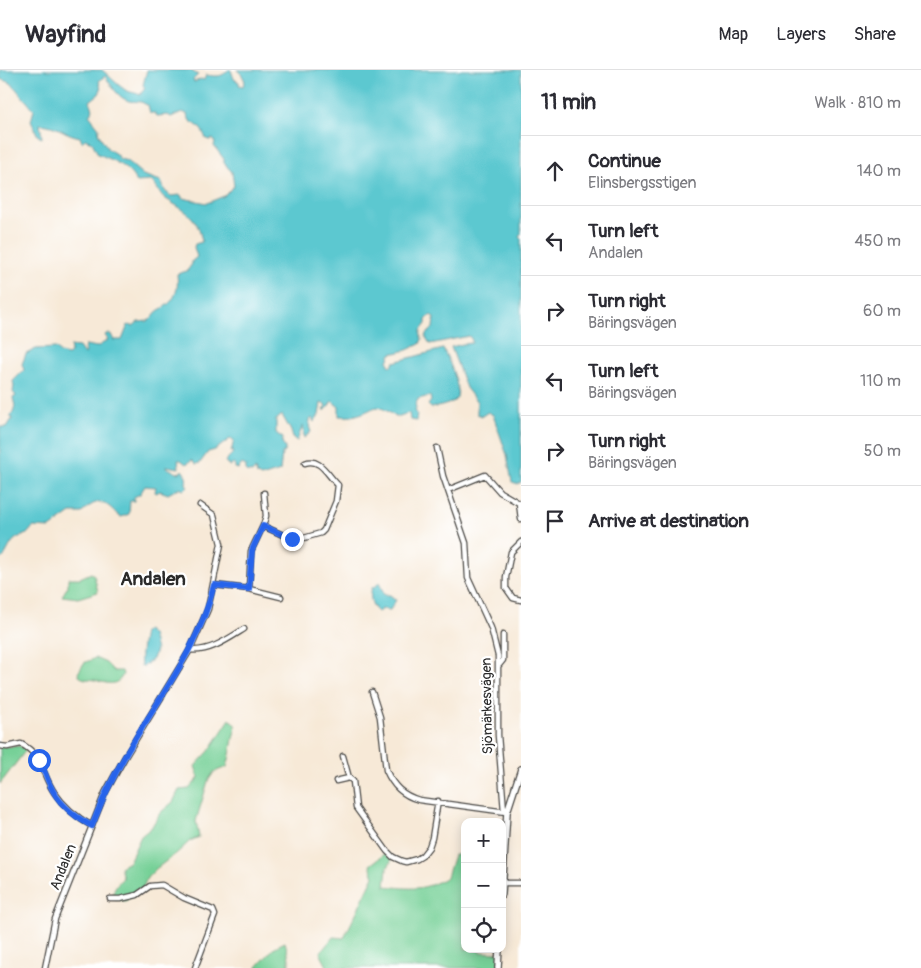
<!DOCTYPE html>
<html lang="en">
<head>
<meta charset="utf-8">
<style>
  :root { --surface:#fff; --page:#f2f2f3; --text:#2b2b33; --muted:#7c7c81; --line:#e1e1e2 }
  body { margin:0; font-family:Pangolin,sans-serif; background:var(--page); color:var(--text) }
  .controls { position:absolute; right:15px; bottom:15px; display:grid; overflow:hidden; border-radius:10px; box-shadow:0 2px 12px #0003 }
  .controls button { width:45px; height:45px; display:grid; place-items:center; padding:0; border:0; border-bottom:1px solid var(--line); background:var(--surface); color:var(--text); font:25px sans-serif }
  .stop { position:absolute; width:15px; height:15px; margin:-11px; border:4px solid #2563eb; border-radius:50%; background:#fff }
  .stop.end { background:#2563eb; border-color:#fff; box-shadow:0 1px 5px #0008 }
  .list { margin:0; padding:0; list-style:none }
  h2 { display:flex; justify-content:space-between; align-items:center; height:65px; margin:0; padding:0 20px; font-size:21px }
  h2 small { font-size:16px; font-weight:400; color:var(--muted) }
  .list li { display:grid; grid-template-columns:32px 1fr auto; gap:15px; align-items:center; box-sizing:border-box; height:70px; padding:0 20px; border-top:1px solid var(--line) }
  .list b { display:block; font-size:19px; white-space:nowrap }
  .list p { margin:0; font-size:16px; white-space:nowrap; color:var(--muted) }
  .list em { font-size:16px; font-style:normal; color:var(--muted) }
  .icon { flex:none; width:28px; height:28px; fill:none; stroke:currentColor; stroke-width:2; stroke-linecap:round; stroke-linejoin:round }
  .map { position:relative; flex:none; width:521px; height:898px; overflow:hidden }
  header { display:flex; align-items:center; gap:30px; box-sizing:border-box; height:70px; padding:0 25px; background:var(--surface); border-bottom:1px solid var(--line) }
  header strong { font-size:24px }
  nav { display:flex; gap:28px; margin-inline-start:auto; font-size:18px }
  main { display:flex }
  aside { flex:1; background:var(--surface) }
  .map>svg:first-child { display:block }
</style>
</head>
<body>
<header>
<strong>Wayfind</strong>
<nav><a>Map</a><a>Layers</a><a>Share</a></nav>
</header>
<main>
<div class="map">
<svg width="521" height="898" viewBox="0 0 521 898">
  <rect width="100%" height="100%" fill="#fff"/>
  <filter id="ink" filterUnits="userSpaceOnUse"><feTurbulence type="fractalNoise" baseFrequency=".02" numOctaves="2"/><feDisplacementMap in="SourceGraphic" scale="10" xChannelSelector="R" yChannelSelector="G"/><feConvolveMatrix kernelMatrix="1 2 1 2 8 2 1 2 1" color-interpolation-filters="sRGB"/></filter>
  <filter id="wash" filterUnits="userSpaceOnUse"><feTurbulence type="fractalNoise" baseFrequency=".0096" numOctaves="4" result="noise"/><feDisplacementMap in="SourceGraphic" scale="20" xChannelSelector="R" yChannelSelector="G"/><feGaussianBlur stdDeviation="1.12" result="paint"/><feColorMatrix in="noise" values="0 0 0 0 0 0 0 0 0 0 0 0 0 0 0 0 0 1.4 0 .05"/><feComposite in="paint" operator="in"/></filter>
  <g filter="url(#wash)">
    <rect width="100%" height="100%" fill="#f7e9d7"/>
    <path fill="#76d097" stroke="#507e61" d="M91 503 94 505 98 522 78 528 62 526 68 516V508H80Z
      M95 588 106 593 114 601H122L123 604C118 618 105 613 95 610 89 609 84 610 79 606L78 603 84 593Z
      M230 649 236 656C232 670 231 684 227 697L214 702 208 711 196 751 199 767 190 771 177 783 157 798 147 808 142 820 125 831 113 828C112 820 117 813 123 808L120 797 129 792 141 766 151 758 160 743 173 732 179 720 189 719 199 708 195 696 209 681Z
      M20 676 26 680 0 714V677Z
      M385 784 392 789 387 799 385 816C411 819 424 821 447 807L454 785 465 784V879H478L479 882 502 883V898H328L320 883 333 867 344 868 374 806 370 795Z
      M285 872C287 880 291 890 288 898H256L275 877Z"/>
    <path fill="#5bc8d0" stroke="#437a7e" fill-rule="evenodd" d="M0 0H102C110 6 115 13 124 19 129 23 135 22 140 25L145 18 143 15 147 0H190L198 5 193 10 194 12 201 9 204 10 206 5C215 6 222 8 228 0H231L234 9 239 12V15L243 16 245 11 242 5 237 0H521V164L519 167 521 169V412L518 414 512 412 507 385 493 345 488 342 482 346 477 344V332L466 318 451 277 463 274 472 273V270L469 266 430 274 425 266 433 258 434 248 431 245 426 250V254C421 260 419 262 422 269L420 274 407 280 391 284 388 291 389 295 392 296 394 292 443 279C448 288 465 325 454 331 448 335 438 337 431 338L428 335 431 331 430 326 418 329 415 336 417 338 415 340 417 344 416 351 410 350 409 343 396 347C372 330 379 339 356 345 351 347 345 346 339 346V337L332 331 326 340H324L326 335 321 333 319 345 314 352 312 348 310 350 309 356 311 362 304 368 303 355 297 371 293 368 291 361 282 345 276 350V363L283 368 282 373 285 378V381L282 383 280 401 261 407 257 405 255 399 252 403 246 402V396L242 394 238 399 235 398V396L233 394 229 396V394H227L225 391 233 383V380L231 382 234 370 230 369 215 380 208 382 200 393 196 394 192 390 186 394 181 390H178L179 398 166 396V397L177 403 181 402 182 400C186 405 187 406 186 414L188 416 184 420 179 418 168 424 160 421 156 423 155 422 156 417 145 416 140 424 134 427V431H130L129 444 121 447C117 445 116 443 112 439 100 428 93 432 82 443H71L50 458 33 457 27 464C10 469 12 474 3 488L0 490V357H7L12 349 10 345 13 343 15 336 13 328 16 326 13 322 14 316 13 311 24 300 22 294 26 284 36 279 56 278 60 283 68 285 71 281 70 276 79 277 84 284 86 283 84 279 86 275 97 277 108 270 105 265 108 263 113 267V270H122L128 255 133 256 138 252 148 251C153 248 155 242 159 240 175 232 179 221 177 204L187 201 192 194V191L197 187 194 177 195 174 202 172C198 146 186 142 166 129 160 125 157 116 151 111L136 112C131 98 111 89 98 84L92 72 85 69 82 72 80 67C64 64 57 55 40 54L42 68 38 66 31 51 34 40 11 13 0 9ZM105 6C111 15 118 28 129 31 133 32 138 31 141 32 144 33 146 35 148 35L150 43H155L157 46 168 45 171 47 182 42 187 44 190 51C198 55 203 60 206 69L209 70 213 69 215 72 214 76 224 89V93L232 102 234 116 224 126 207 133 182 128 181 125 171 126 165 121 161 111 143 105 127 91 120 89 116 84 108 79 98 63 99 58 89 45 93 39 90 31 99 24 101 19 99 11Z
      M379 512 384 525H390L396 530 390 540 382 539 378 542C371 536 369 526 372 518L376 516Z
      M147 560 152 565 156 580 153 589 144 596H141C140 585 142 573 144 562Z"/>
  </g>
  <g filter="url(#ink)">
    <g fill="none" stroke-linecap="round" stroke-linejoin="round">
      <defs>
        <path id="minor" d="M437 378 443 406 466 473 468 508 491 558 498 586V665L504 741
          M448 420 485 405 500 422 519 433H521
          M519 433 521 449
          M263 456 292 469 304 468 321 463 324 460 336 431 338 415C328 406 320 387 305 393
          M521 472 511 482 506 507V518L513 528 521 530
          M214 515 249 519 251 481 263 456 266 446 264 423
          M249 519 281 527
          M190 580C210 582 228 569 244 559
          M499 595 503 590V565
          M372 622 380 647 386 700C393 716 402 725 419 730L506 742
          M0 676 7 677 21 674C42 684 42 705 54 722 64 737 76 747 92 756
          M343 686 349 708 353 711 356 738 387 781 393 787 402 791 406 792 417 789 422 786 429 777 432 768 438 731
          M336 711 349 708
          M503 813H521
          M110 829H120L137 825 150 816 162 815 184 828 213 840 215 845 195 898
          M45 898 55 849 105 723 125 687 190 580 208 539 221 474 214 445 200 435"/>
        <path id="tertiary" d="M502 824 507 742 521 699
          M498 898 499 879"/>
      </defs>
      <use href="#minor" stroke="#4a4845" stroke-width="7"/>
      <use href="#tertiary" stroke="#4a4845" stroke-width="8"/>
      <use href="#minor" stroke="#fff" stroke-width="4.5"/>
      <use href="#tertiary" stroke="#fff" stroke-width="5.5"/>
    </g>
  </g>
  <g fill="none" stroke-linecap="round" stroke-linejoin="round" filter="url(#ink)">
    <path stroke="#2563eb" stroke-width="6" d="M39 690C44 698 46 707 50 715 58 733 75 747 92 756 104 724 120 693 138 664 168 616 201 570 214 515L249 519 252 480 263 456 292 469"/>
  </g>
  <g text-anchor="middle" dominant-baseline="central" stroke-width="4.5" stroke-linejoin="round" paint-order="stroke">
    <g font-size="14" fill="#2b2b2b" stroke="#fff">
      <text transform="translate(487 636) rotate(-91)">Sjömärkesvägen</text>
      <text transform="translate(63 797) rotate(-68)">Andalen</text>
    </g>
    <g font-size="19" font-weight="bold" fill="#2b2b2b" stroke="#fff">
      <text x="153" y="509">Andalen</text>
    </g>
  </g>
</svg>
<div class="controls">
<button>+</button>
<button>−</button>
<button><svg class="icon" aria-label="locate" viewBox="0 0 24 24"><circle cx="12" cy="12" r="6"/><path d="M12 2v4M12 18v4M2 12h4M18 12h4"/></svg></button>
</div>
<div class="stop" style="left:39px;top:690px"></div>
<div class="stop end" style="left:292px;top:469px"></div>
</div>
<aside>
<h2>11 min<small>Walk · 810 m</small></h2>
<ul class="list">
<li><svg class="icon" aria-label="ahead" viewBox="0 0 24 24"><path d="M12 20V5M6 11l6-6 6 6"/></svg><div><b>Continue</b><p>Elinsbergsstigen</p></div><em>140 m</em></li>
<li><svg class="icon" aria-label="left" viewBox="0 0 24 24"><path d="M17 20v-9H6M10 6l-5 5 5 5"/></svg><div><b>Turn left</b><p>Andalen</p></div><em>450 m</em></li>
<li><svg class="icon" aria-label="right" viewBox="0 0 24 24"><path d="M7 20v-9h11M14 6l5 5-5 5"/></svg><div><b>Turn right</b><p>Bäringsvägen</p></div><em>60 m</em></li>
<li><svg class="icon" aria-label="left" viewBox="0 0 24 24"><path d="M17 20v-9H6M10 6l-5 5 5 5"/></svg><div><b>Turn left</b><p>Bäringsvägen</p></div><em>110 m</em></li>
<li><svg class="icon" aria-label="right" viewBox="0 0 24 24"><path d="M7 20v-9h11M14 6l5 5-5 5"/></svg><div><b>Turn right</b><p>Bäringsvägen</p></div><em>50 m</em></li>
<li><svg class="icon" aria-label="arrive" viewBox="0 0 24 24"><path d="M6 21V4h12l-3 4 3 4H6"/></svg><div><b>Arrive at destination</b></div></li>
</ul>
</aside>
</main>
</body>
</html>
